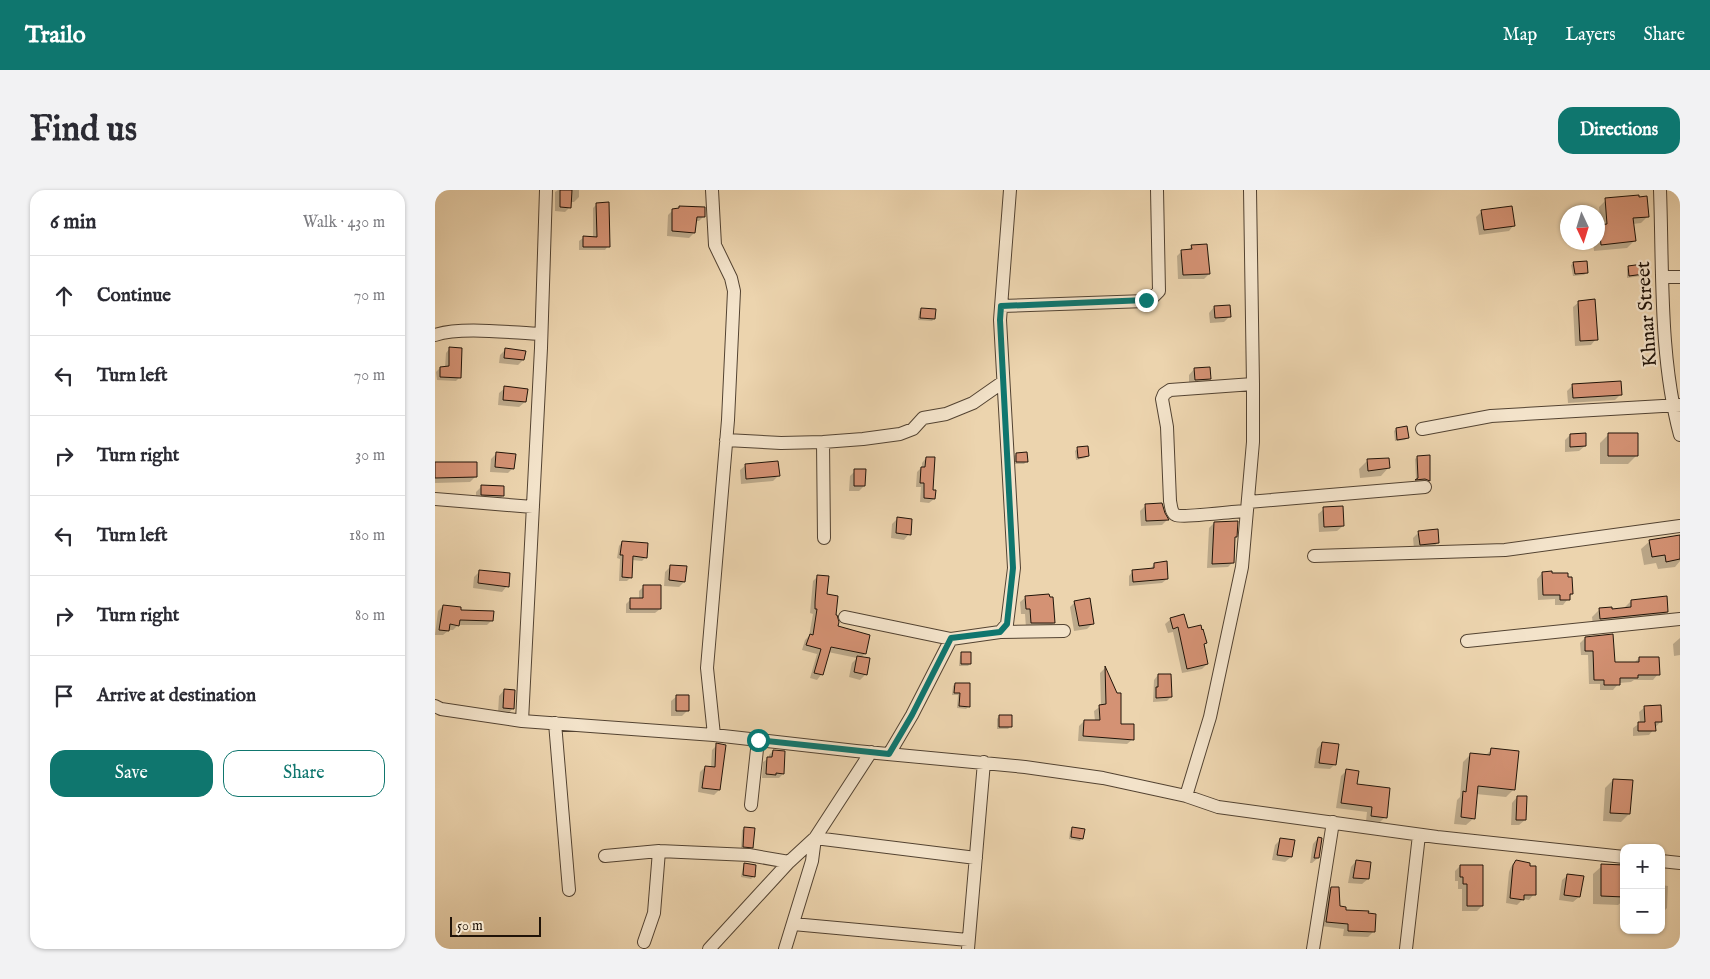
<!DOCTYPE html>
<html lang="en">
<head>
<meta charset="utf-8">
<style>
  :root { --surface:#fff; --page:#f2f2f3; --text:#2b2b33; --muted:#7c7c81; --line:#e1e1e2; --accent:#0f766e }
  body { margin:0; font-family:"IM FELL English",serif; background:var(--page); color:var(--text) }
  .controls { position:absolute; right:15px; bottom:15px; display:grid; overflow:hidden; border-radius:10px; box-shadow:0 1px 4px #0004 }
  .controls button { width:45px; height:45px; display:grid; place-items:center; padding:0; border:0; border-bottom:1px solid var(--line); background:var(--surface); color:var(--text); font:25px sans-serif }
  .compass { position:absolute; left:1125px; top:15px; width:45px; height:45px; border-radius:50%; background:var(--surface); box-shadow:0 1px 4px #0004; rotate:176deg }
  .scale { position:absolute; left:15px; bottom:12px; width:91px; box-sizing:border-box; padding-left:5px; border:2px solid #201308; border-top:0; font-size:14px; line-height:18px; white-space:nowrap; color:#201308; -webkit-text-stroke:4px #f3e3ca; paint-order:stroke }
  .stop { position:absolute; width:15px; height:15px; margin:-11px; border:4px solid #0f766e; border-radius:50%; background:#fff }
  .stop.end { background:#0f766e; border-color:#fff; box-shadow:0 1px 5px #0008 }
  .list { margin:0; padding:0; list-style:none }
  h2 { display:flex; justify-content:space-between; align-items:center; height:65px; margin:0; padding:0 20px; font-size:21px }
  h2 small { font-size:16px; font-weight:400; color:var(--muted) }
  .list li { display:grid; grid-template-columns:32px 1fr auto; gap:15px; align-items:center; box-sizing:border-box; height:80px; padding:0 20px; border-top:1px solid var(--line) }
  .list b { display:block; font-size:19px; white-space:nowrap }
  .list em { font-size:16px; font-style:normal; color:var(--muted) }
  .actions { display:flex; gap:10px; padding:15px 20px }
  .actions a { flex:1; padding:11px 0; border:1px solid var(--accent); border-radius:15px; text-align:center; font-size:18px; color:var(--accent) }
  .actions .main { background:var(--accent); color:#fff }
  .icon { flex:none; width:28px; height:28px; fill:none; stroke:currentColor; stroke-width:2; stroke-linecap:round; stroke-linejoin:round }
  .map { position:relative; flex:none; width:1245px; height:759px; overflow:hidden; border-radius:15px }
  header { display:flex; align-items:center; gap:30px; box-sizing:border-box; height:70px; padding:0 25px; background:var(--accent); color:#fff }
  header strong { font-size:24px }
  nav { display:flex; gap:28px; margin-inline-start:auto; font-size:18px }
  .intro { display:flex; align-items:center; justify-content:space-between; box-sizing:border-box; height:120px; padding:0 30px }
  h1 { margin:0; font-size:35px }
  .button { padding:12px 22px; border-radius:15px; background:var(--accent); color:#fff; font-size:18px; font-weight:700 }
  main { display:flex; gap:30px; padding:0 30px }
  aside { flex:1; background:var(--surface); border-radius:15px; box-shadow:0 1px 4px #0004 }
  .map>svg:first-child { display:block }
</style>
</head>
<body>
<header>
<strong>Trailo</strong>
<nav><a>Map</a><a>Layers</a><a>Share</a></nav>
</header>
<div class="intro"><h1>Find us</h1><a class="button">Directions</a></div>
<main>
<aside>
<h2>6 min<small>Walk · 430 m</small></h2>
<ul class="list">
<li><svg class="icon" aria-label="ahead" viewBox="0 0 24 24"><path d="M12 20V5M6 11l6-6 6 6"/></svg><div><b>Continue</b></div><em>70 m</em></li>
<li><svg class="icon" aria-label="left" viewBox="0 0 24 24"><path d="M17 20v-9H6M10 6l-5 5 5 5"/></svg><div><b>Turn left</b></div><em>70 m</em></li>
<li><svg class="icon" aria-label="right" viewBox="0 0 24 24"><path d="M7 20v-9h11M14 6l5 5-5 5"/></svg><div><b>Turn right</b></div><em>30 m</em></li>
<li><svg class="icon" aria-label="left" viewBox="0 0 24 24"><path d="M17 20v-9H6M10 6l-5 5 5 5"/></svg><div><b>Turn left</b></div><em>180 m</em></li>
<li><svg class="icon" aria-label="right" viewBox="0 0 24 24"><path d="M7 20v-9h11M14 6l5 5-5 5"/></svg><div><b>Turn right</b></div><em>80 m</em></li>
<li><svg class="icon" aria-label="arrive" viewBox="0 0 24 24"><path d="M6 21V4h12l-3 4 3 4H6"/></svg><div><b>Arrive at destination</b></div></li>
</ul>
<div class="actions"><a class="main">Save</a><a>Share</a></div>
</aside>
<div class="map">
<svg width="1245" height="759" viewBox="0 0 1245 759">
  <rect width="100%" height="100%" fill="#ecd4ae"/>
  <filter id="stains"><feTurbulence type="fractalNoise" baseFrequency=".004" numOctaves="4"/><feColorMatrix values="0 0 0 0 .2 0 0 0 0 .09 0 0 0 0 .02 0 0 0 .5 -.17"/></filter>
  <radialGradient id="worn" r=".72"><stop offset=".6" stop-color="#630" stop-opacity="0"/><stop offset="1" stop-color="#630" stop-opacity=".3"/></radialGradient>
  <path fill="#0003" d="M123 0H144V7L139 12H135V17L130 22 120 21V2Z
    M1171 10 1213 26 1206 33 1198 34 1199 51 1192 58 1159 61 1158 52H1162V38L1166 36 1164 17Z
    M162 14 173 56 170 60H144V51L148 48H158V18Z
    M238 20 269 26 264 31H260L259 43 254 48 232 46 233 25Z
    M1047 21 1079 35 1074 41 1044 45 1041 27Z
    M757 56 774 84 769 89H743L742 66 747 61 753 60Z
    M1139 73 1152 82 1149 85 1138 86 1136 75Z
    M1194 77 1208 84 1206 86 1192 88V79Z
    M1144 112 1161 149 1156 155 1140 156 1138 117Z
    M779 117 795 126 789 132 775 133 774 123Z
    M486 119 499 129 497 131 483 130 484 122Z
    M15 158 25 187 21 191 2 190 1 182 5 178H10L11 163Z
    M70 160 88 170 83 175 64 173 65 165Z
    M759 179 775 188 769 194 754 195V185Z
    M1138 195 1186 204 1180 210 1133 213 1132 201Z
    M70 198 90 212 84 217 63 215 64 203Z
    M961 239 972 248 970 250 960 251 959 241Z
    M1174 244 1202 265 1193 274H1165V253Z
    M1135 245 1150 256 1144 261 1130 262V250Z
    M652 257 653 266 650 268 641 270 640 261 642 259Z
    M62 263 78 278 73 283 55 282 56 269Z
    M581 264 592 271 589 274H579V266Z
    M982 267 994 290 992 293 987 291H980L981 290 980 269Z
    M491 268 499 309 494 313 485 312 486 297H481L482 282 487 277V273Z
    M932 271 954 277 946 286 925 288 924 279Z
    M0 274 40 287 35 292 0 293Z
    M311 275 343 286 338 291 306 294 305 280Z
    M420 281 429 296 424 301H414L415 286Z
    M47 296 68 297V306L62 311 41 310V302Z
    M711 315 732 330 727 335 706 336 705 321Z
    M889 319 908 336 902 341 884 342 883 324Z
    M463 328 474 344 469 350 456 348 457 334Z
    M779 333 799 348 798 372 793 377 772 378 774 338Z
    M984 342 1003 352 998 358 979 359 978 348Z
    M1215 351H1245V371L1240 377 1223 379 1221 373 1209 375 1206 359Z
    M187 352 211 367 207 371 197 370 196 387 192 391H184L185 369 182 368 184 356Z
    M719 374 732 389 727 393 694 396V386L698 381 715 380Z
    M236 376 249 392 244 397 229 396 230 382Z
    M45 381 72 396 67 402 38 398 39 387Z
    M1107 383 1137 404 1128 415H1120V409L1103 410 1102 389Z
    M383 386 399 426 402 437 430 464 425 468 431 484 425 490 414 487 417 473 422 468 393 462 386 485 382 490 375 488 382 464 367 460 370 450 374 446 378 424 375 423 378 391Z
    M209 396 225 419 220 423H191V414L196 409H204V401Z
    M591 407 619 433 613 438H591L590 424H586L585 412Z
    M1196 411 1232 422 1225 429 1158 436 1157 427 1165 419 1176 421 1189 418Z
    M640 412 658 433 652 439 639 441 635 417Z
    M8 416 25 422 57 430 52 435H23L18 440H14L8 445H0L3 421Z
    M736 429 752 439 768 455 772 474 767 479 747 483 738 442 733 443 730 434Z
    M1150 448 1179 474 1199 473 1204 468 1223 484 1218 490H1199L1196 492 1184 493 1178 500H1165V494H1154L1153 465H1146L1145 453Z
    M1245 448V465L1239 466 1238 454Z
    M527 464 535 474 533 476H524L525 466Z
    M670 478 682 504 685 535 698 549 692 554 643 551 644 536 649 531H660L659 521 666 516 665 483Z
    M723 485 736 507 732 511 718 512 719 490Z
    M520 494 534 516 531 519 522 518 523 505H517L518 496Z
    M69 500 78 518 73 524 63 523 64 506Z
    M242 506 252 521 247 526H236V511Z
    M1210 517 1226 531 1214 545 1198 546V538L1205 533 1204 522Z
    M564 526 575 537 573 539H562V529Z
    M887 553 900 574 895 579 879 578 882 559Z
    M282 555 284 600 279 605 263 602 265 582 270 577 276 578 277 560Z
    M1057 559 1078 600 1071 607 1041 604 1039 628 1031 635 1019 634 1022 610 1025 607 1028 572 1035 565 1050 566Z
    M338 561 348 584 344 588H327L328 572 334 568V565Z
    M911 581 920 595 950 627 945 632 931 631 932 622 901 618 906 586Z
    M1178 590 1194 624 1186 632 1168 631 1170 598Z
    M1082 607 1090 630 1084 635H1076L1077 613Z
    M310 638 317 657 315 659H306L307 640Z
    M638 639 647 648 645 651 634 649 635 641Z
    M883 648V668L877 673H875L878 654Z
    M845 650 856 667 850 672 837 670 840 655Z
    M921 671 933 689 927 694 913 693 916 677Z
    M1081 671 1099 704 1094 710 1088 709 1082 715 1071 713 1074 682 1076 677Z
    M310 674 319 686 316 689 306 687 308 677Z
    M1025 676 1047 716 1042 721H1027V699H1023V691H1020V681Z
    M1167 676H1189V710L1183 715 1158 714V684Z
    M1133 685 1147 687 1144 707 1138 712 1124 710 1127 690Z
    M1226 695 1233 696 1232 718 1226 724Z
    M896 698 903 717 938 742 933 747 908 746 909 739 886 736 891 704Z"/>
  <path fill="#d49274" stroke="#201308" d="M125 0H137L136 18 125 17Z
    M1204 5V7L1212 6 1214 27 1198 28 1201 51 1166 55 1164 35 1172 34 1170 8Z
    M174 12 175 57H148V46L162 47 161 13Z
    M244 16 270 17V27H262L260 43 237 41V19L244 18Z
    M1077 16 1080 36 1049 40 1046 20Z
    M772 54 775 84 748 85 746 60 757 59 756 55Z
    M1152 71 1153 83 1140 84 1138 72Z
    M1208 74 1209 84 1194 86 1193 76Z
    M1160 109 1163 150 1145 151 1143 111Z
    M795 115 796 127 780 128 779 116Z
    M486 118 501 119 500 129 485 128Z
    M14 157 27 158 26 188 5 187V177L14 176Z
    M70 158 91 161 89 170 69 168Z
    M775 177 776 189 760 190 759 178Z
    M1186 191 1187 205 1138 208 1137 194Z
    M69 196 93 199 91 212 68 210Z
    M972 236 974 248 962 250 961 238Z
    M1151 243V256L1135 257V244Z
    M1173 243H1203V266H1173Z
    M653 256 654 266 643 268 642 257Z
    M61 262 81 264 79 279 60 277Z
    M592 262 593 272H581V263Z
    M995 265V291L990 289 980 290 983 288 982 266Z
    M491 267H500L498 300H501L500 309 489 308V293H485L486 277H490Z
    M954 268 955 278 933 281 932 269Z
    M343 271 345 286 311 289 310 274Z
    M0 272H42V287L0 288Z
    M419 279H431L430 296H419Z
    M46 295 69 296V306L46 305Z
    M727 313 730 323 734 330 711 331 710 314Z
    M908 316 909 336 889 337 888 317Z
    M462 327 477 329 476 345 461 343Z
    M803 331 802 347H800L799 373 777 374 779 332Z
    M1003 339 1004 353 985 355 983 341Z
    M1245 345V369L1231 372 1230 365 1217 367 1214 350Z
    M187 351 213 353 212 368 198 366 197 388 187 387 188 365H185Z
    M732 371 733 389 698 392 697 380 719 378V373Z
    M235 375 252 376 250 392 234 390Z
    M44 380 75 383 74 397 43 393Z
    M1117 381V383H1133V387H1137L1138 404H1135V410H1125V405H1108L1107 382Z
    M382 385 394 386 392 404 403 406 401 425H402L404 432 403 436 435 445 431 464 396 457 388 485 379 483 386 459 371 455 375 444 378 445 382 419H380V412Z
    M208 395H226V419H195V408H208Z
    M614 404 615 407H618L620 433H596L595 419H591L590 406Z
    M1232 406 1233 422 1165 429 1164 418 1177 417V419L1196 417V410Z
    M655 408 659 434 644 436 639 411Z
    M8 415 26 417V420L59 421 58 431 25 430 24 436 15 434 14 441 4 440Z
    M749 424 753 438 766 435 767 440 768 439 772 453 769 454 773 474 752 479 743 437 738 439 735 428Z
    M1178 444 1180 472H1204V467H1224L1225 485H1203V488H1185V495H1169V490H1159L1158 461H1150V447Z
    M526 462H536V474H526Z
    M422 466 435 468 432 485 419 482Z
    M670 476 682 503H686V534H699V550L648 546 649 530H665L664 515 671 514Z
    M723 484H736L737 507 721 508V497H723Z
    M520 493H535V517L524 516 525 503H519Z
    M69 499 80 500 79 519 68 518Z
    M241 505H254V521H241Z
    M1226 515 1227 532H1220L1221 541H1203V532H1210L1209 516Z
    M564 525H577V537H564Z
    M887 552 904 554 901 575 884 573Z
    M281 553 291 555 285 600 267 598 270 576 280 577Z
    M1056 558 1084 561 1080 600 1043 596 1040 629 1026 627 1028 601 1031 602 1035 563 1055 565Z
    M338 560 350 561 349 584 341 583V585L331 584 332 567H337Z
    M911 579 924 581 922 594 955 598 952 628 936 626 937 617 906 613Z
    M1178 589 1198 590 1195 624 1175 623Z
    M1082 606H1092L1091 630H1081Z
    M309 637 320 638 318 658 308 657Z
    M637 637 650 639 648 649 636 647Z
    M883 647 887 648 884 668H879Z
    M845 648 860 650 857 667 842 665Z
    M921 670 936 672 934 689 918 688Z
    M1081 670 1095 673V676H1101V705H1089V710L1075 708 1078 675Z
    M309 673 321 675 320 687 308 685Z
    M1166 674 1189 675V707L1166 706Z
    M1025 675H1048V716H1032V694H1028V687H1025Z
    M1132 684 1149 686 1145 707 1129 705Z
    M896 697H904L905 716 911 717V720L934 721 933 723 941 724 940 742 913 741V734L891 732Z"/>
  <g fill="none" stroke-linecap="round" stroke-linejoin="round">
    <defs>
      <path id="minor" d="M277 0 280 55 296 88 299 101 293 230 272 478 279 545
        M1225 0C1228 81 1224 166 1245 245
        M1228 87H1245
        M566 116 711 111 717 108 724 101 722 0
        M0 145C26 136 78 143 106 144
        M987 239 1056 226 1245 215
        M291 250 346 253 388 252 428 249 465 244 478 239 488 228 511 224 538 213 568 192
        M388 252 389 348
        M0 309 98 317
        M813 312 990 297
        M812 321C801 321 746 328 741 325 736 323 736 315 735 311L732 237 727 209 729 204 735 200 818 194
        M879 366 1070 360 1245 336
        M410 427 516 449 565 442 572 434 579 378 565 130 575 0
        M565 442 629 441
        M1032 451 1245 429
        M0 516 6 519 87 531 279 545 421 561 590 577 668 588 751 606 783 617 1002 647 1189 667
        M87 531 106 158 111 0
        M120 533 134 700
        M454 564 477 525 516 449
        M751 606 775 527 807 377 818 252V194L815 0
        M316 615 323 550
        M170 666 224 661 314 665 354 672
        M1226 671 1245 673
        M358 734 533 750
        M209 752 219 723 224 661
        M274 759 354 672 380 648 541 668
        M350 759 377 671 380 648 436 562
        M533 759 549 572
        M878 759 898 632
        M971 759 984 645"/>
    </defs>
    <use href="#minor" stroke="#534332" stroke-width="14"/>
    <use href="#minor" stroke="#f3e3ca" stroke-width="12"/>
  </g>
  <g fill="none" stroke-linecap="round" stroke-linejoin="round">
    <path stroke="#0f766e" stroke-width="6" d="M323 550 454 564 477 525 516 448 565 442 572 434 578 378 565 130 566 116 711 110"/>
  </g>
  <g text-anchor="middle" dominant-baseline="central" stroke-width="4.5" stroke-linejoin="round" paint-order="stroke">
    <g font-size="20" fill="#201308" stroke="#f3e3ca">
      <text transform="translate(1212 124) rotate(-94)">Khnar Street</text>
    </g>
  </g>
  <rect width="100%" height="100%" filter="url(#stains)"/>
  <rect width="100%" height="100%" fill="url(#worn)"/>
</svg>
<div class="controls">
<button>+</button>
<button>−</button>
</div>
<svg class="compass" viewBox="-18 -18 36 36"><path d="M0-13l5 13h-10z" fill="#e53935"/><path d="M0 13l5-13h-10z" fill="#7c7c81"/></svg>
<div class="scale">50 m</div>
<div class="stop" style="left:323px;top:550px"></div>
<div class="stop end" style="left:711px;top:110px"></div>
</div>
</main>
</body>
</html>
